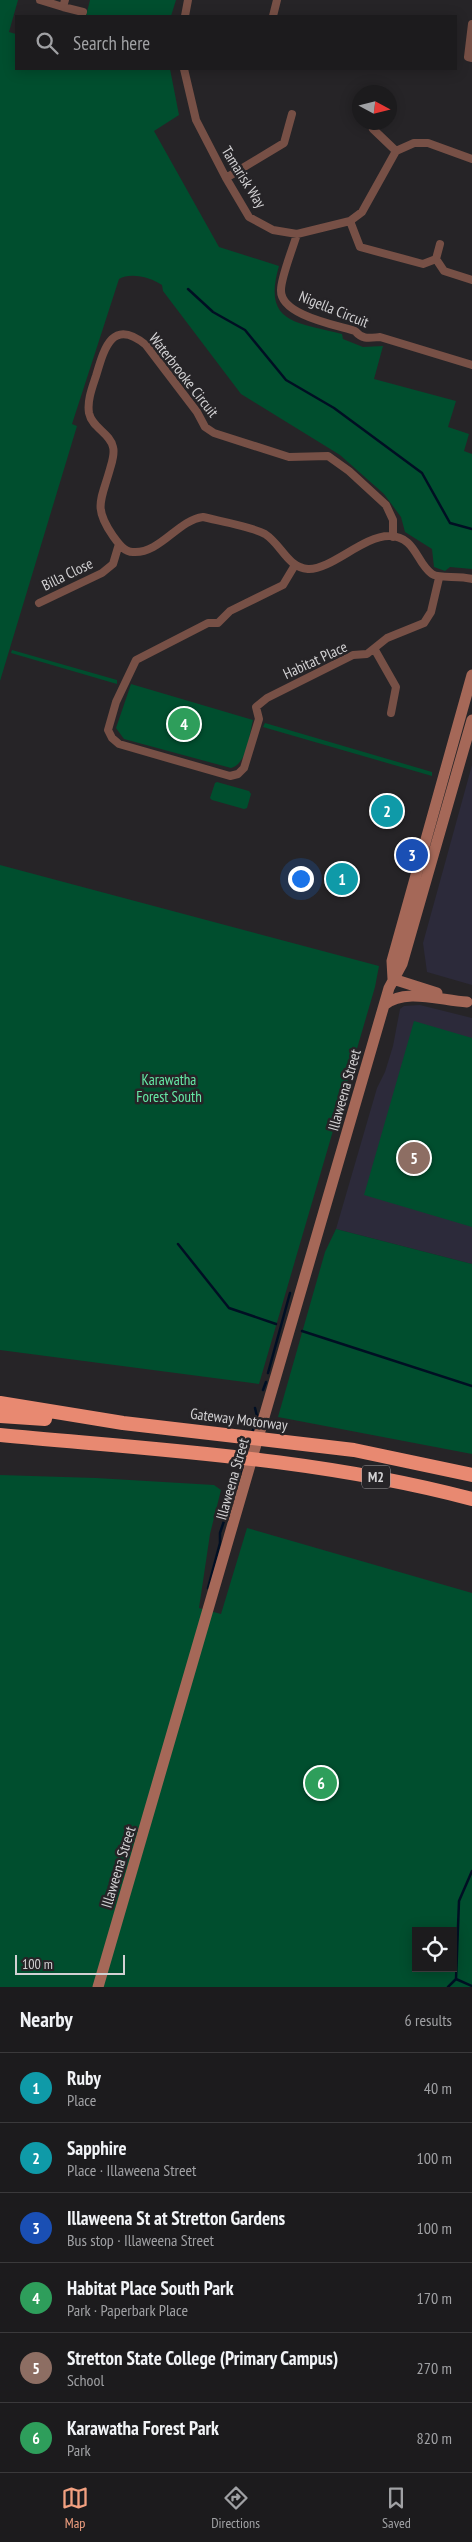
<!DOCTYPE html>
<html lang="en">
<head>
<meta charset="utf-8">
<style>
  :root { --surface:#1c1b1d; --page:#29282a; --text:#f1f3f6; --muted:#a0a1a4; --line:#3a393b; --accent:#f2a080 }
  body { margin:0; font-family:"PT Sans Narrow",sans-serif; background:var(--page); color:var(--text) }
  .controls { position:absolute; right:15px; bottom:15px; display:grid; overflow:hidden; border-radius:0px; box-shadow:0 2px 12px #0003 }
  .controls button { width:45px; height:45px; display:grid; place-items:center; padding:0; border:0; border-bottom:1px solid var(--line); background:var(--surface); color:var(--text); font:25px sans-serif }
  .compass { position:absolute; left:352px; top:85px; width:45px; height:45px; border-radius:50%; background:var(--surface); box-shadow:0 2px 12px #0003; rotate:97deg }
  .scale { position:absolute; left:15px; bottom:12px; width:110px; box-sizing:border-box; padding-left:5px; border:2px solid #d2d1d3; border-top:0; font-size:14px; line-height:18px; white-space:nowrap; color:#d2d1d3; -webkit-text-stroke:4px #262427; paint-order:stroke }
  .you { position:absolute; left:300px; top:878px; width:18px; height:18px; margin:-12px; border:4px solid #fff; border-radius:50%; background:#1a73e8; box-shadow:0 0 0 8px #1a73e833 }
  .badge { display:grid; place-items:center; width:32px; height:32px; border-radius:50%; background:var(--accent); color:#fff; font-size:16px; font-weight:700 }
  .pin { position:absolute; translate:-50% -50%; border:2px solid #fff; box-shadow:0 1px 5px #0006 }
  .list { margin:0; padding:0; list-style:none }
  h2 { display:flex; justify-content:space-between; align-items:center; height:65px; margin:0; padding:0 20px; font-size:21px }
  h2 small { font-size:16px; font-weight:400; color:var(--muted) }
  .list li { display:grid; grid-template-columns:32px 1fr auto; gap:15px; align-items:center; box-sizing:border-box; height:70px; padding:0 20px; border-top:1px solid var(--line) }
  .list b { display:block; font-size:19px; white-space:nowrap }
  .list p { margin:0; font-size:16px; white-space:nowrap; color:var(--muted) }
  .list em { font-size:16px; font-style:normal; color:var(--muted) }
  .icon { flex:none; width:28px; height:28px; fill:none; stroke:currentColor; stroke-width:2; stroke-linecap:round; stroke-linejoin:round }
  .map { position:relative; flex:none; width:472px; height:1987px; overflow:hidden }
  .search { position:absolute; background:var(--surface); box-shadow:0 2px 12px #0003; left:15px; right:15px; top:15px; height:55px; display:flex; align-items:center; gap:12px; box-sizing:border-box; padding:0 18px; border-radius:0px; color:var(--muted); font-size:19px }
  .sheet { height:485px; background:var(--surface) }
  nav { display:flex; justify-content:space-around; align-items:center; box-sizing:border-box; height:70px; border-top:1px solid var(--line); background:var(--surface); font-size:14px; color:var(--muted) }
  nav a { display:grid; justify-items:center; gap:2px }
  nav .on { color:var(--accent) }
  .map>svg:first-child { display:block }
</style>
</head>
<body>
<div class="map">
<svg width="472" height="1987" viewBox="0 0 472 1987">
  <rect width="100%" height="100%" fill="#262427"/>
  <path fill="#2c2a3a" d="M472 765V985L427 972 423 943Z
    M420 1005 472 1018V1264L336 1229 377 1088 385 1072 393 1046 400 1009 404 1006Z"/>
  <path fill="#004e2e" fill-rule="evenodd" d="M0 0H18L9 32 16 34V69H170L179 115 154 131 219 247 279 266C262 324 297 322 342 334L343 339 363 347 383 346 374 379 456 401 448 427 469 434 464 451 472 454V569L450 567 445 571 434 567 432 549 405 532 401 517 384 494 340 455 241 394 163 291 162 285C151 277 130 272 119 279L72 424 77 426 0 681Z
    M90 0H176L171 16H86Z
    M12 650 117 680V684L11 653Z
    M131 684 253 720C249 735 248 763 231 768L124 739 116 728Z
    M265 723 432 772V776L263 727Z
    M217 782 249 791 251 794 247 808 244 809 212 800 210 798 215 783Z
    M0 865 379 966 375 987 259 1384 0 1350Z
    M414 1021 472 1038V1227L364 1195Z
    M336 1229 472 1264V1454L278 1417 325 1252Z
    M0 1475 96 1478 214 1485 221 1490 210 1534 199 1608 221 1614 247 1528 472 1593V1987H0ZM416 1931H453V1968H416Z"/>
  <g fill="none" stroke-linecap="round" stroke-linejoin="round">
    <path stroke="#000f23" stroke-width="2.5" d="M188 289 213 312 245 330 286 380 334 408 422 473 450 523 472 529
      M178 1244 229 1308 276 1324
      M302 1331 472 1386
      M268 1373 290 1293
      M263 1390 266 1382
      M252 1434 257 1416 255 1408
      M237 1483 244 1463
      M208 1588 220 1543V1533L234 1491
      M456 1979 472 1986
      M448 1987 456 1979 459 1901 472 1871"/>
    <path stroke="#775046" stroke-width="8" d="M40 0 63 7
      M65 0 63 7 83 12
      M185 16 188 0
      M273 16 277 0
      M472 24 468 57 472 58
      M184 69 196 120 226 178 249 217 273 230 297 234 350 221 362 212 396 151 414 143H428L472 159
      M373 129 396 151
      M226 178 284 143 292 114
      M350 221 360 247 423 264 436 259 444 271 472 280
      M297 234C293 248 281 277 281 290 280 315 336 325 355 331 363 340 369 338 380 337L472 365
      M436 259 440 244
      M393 537V520L386 505 349 471 328 456 289 457 214 433 205 427 197 412 146 345C112 317 104 349 96 376 92 388 87 401 89 413 92 428 110 433 113 447 115 454 112 462 110 469 101 501 93 507 113 536 118 543 124 552 133 552 160 554 178 520 203 517 219 521 253 527 265 534 282 545 287 567 308 569 331 570 363 536 389 536 416 536 416 563 432 574 439 579 459 575 472 579
      M295 565 283 585 230 611 218 623H208L136 660 116 702 108 730 112 738 119 744 230 776 238 774 244 768 259 719 256 707 267 698 353 655 367 654 387 638 424 623 431 612 439 578
      M39 603 102 573 113 564 119 544
      M375 650 396 687 391 713"/>
    <path stroke="#a56858" stroke-width="11" d="M393 979 392 961 472 675
      M393 979 437 993
      M384 1005C405 987 442 1001 467 1002
      M98 1987 389 988 402 964 472 720"/>
    <path stroke="#e88971" stroke-width="14" d="M0 1403 123 1423 354 1450 472 1475
      M0 1416 45 1419
      M0 1435C158 1450 318 1458 472 1499"/>
  </g>
  <g text-anchor="middle" dominant-baseline="central" stroke-width="5" stroke-linejoin="round" paint-order="stroke">
    <rect fill="#262427" stroke="#9e9d9f" stroke-width="1" x="362" y="1465.5" width="28" height="23" rx="4"/>
    <g font-size="14" font-weight="bold" fill="#d2d1d3">
      <text x="376" y="1477">M2</text>
    </g>
    <g font-size="15" fill="#d2d1d3" stroke="#262427">
      <text transform="translate(244 177) rotate(58)">Tamarisk Way</text>
      <text transform="translate(334 309) rotate(22)">Nigella Circuit</text>
      <text transform="translate(184 375) rotate(52)">Waterbrooke Circuit</text>
      <text transform="translate(67 574) rotate(-26)">Billa Close</text>
      <text transform="translate(315 660) rotate(-25)">Habitat Place</text>
      <text transform="translate(344 1090) rotate(-74)">Illaweena Street</text>
      <text transform="translate(239 1419) rotate(7)">Gateway Motorway</text>
      <text transform="translate(232 1479) rotate(-74)">Illaweena Street</text>
      <text transform="translate(118 1867) rotate(-73)">Illaweena Street</text>
    </g>
    <g font-size="15" fill="#66eba7" stroke="#262427">
      <text x="169" y="1079">Karawatha<tspan x="169" dy="17">Forest South</tspan></text>
    </g>
  </g>
</svg>
<div class="controls">
<button><svg class="icon" aria-label="locate" viewBox="0 0 24 24"><circle cx="12" cy="12" r="6"/><path d="M12 2v4M12 18v4M2 12h4M18 12h4"/></svg></button>
</div>
<svg class="compass" viewBox="-18 -18 36 36"><path d="M0-13l5 13h-10z" fill="#e53935"/><path d="M0 13l5-13h-10z" fill="#a0a1a4"/></svg>
<div class="scale">100 m</div>
<div class="you"></div>
<div class="pin badge" style="left:342px;top:879px;background:#0f9aa8">1</div>
<div class="pin badge" style="left:387px;top:811px;background:#0f9aa8">2</div>
<div class="pin badge" style="left:412px;top:855px;background:#1a4fb4">3</div>
<div class="pin badge" style="left:184px;top:724px;background:#2e9e5b">4</div>
<div class="pin badge" style="left:414px;top:1158px;background:#8d6e63">5</div>
<div class="pin badge" style="left:321px;top:1783px;background:#2e9e5b">6</div>
<div class="search"><svg class="icon" aria-label="search" viewBox="0 0 24 24"><circle cx="10" cy="10" r="6"/><path d="M15 15l6 6"/></svg>Search here</div>
</div>
<section class="sheet">
<h2>Nearby<small>6 results</small></h2>
<ul class="list">
<li><span class="badge" style="background:#0f9aa8">1</span><div><b>Ruby</b><p>Place</p></div><em>40 m</em></li>
<li><span class="badge" style="background:#0f9aa8">2</span><div><b>Sapphire</b><p>Place · Illaweena Street</p></div><em>100 m</em></li>
<li><span class="badge" style="background:#1a4fb4">3</span><div><b>Illaweena St at Stretton Gardens</b><p>Bus stop · Illaweena Street</p></div><em>100 m</em></li>
<li><span class="badge" style="background:#2e9e5b">4</span><div><b>Habitat Place South Park</b><p>Park · Paperbark Place</p></div><em>170 m</em></li>
<li><span class="badge" style="background:#8d6e63">5</span><div><b>Stretton State College (Primary Campus)</b><p>School</p></div><em>270 m</em></li>
<li><span class="badge" style="background:#2e9e5b">6</span><div><b>Karawatha Forest Park</b><p>Park</p></div><em>820 m</em></li>
</ul>
</section>
<nav>
<a class="on"><svg class="icon" aria-label="map" viewBox="0 0 24 24"><path d="M3 6l6-2 6 2 6-2v14l-6 2-6-2-6 2zM9 4v14M15 6v14"/></svg>Map</a>
<a><svg class="icon" aria-label="directions" viewBox="0 0 24 24"><path d="M12 3l9 9-9 9-9-9zM9 14v-3h6M13 9l2 2-2 2"/></svg>Directions</a>
<a><svg class="icon" aria-label="saved" viewBox="0 0 24 24"><path d="M7 4h10v16l-5-4-5 4z"/></svg>Saved</a>
</nav>
</body>
</html>
